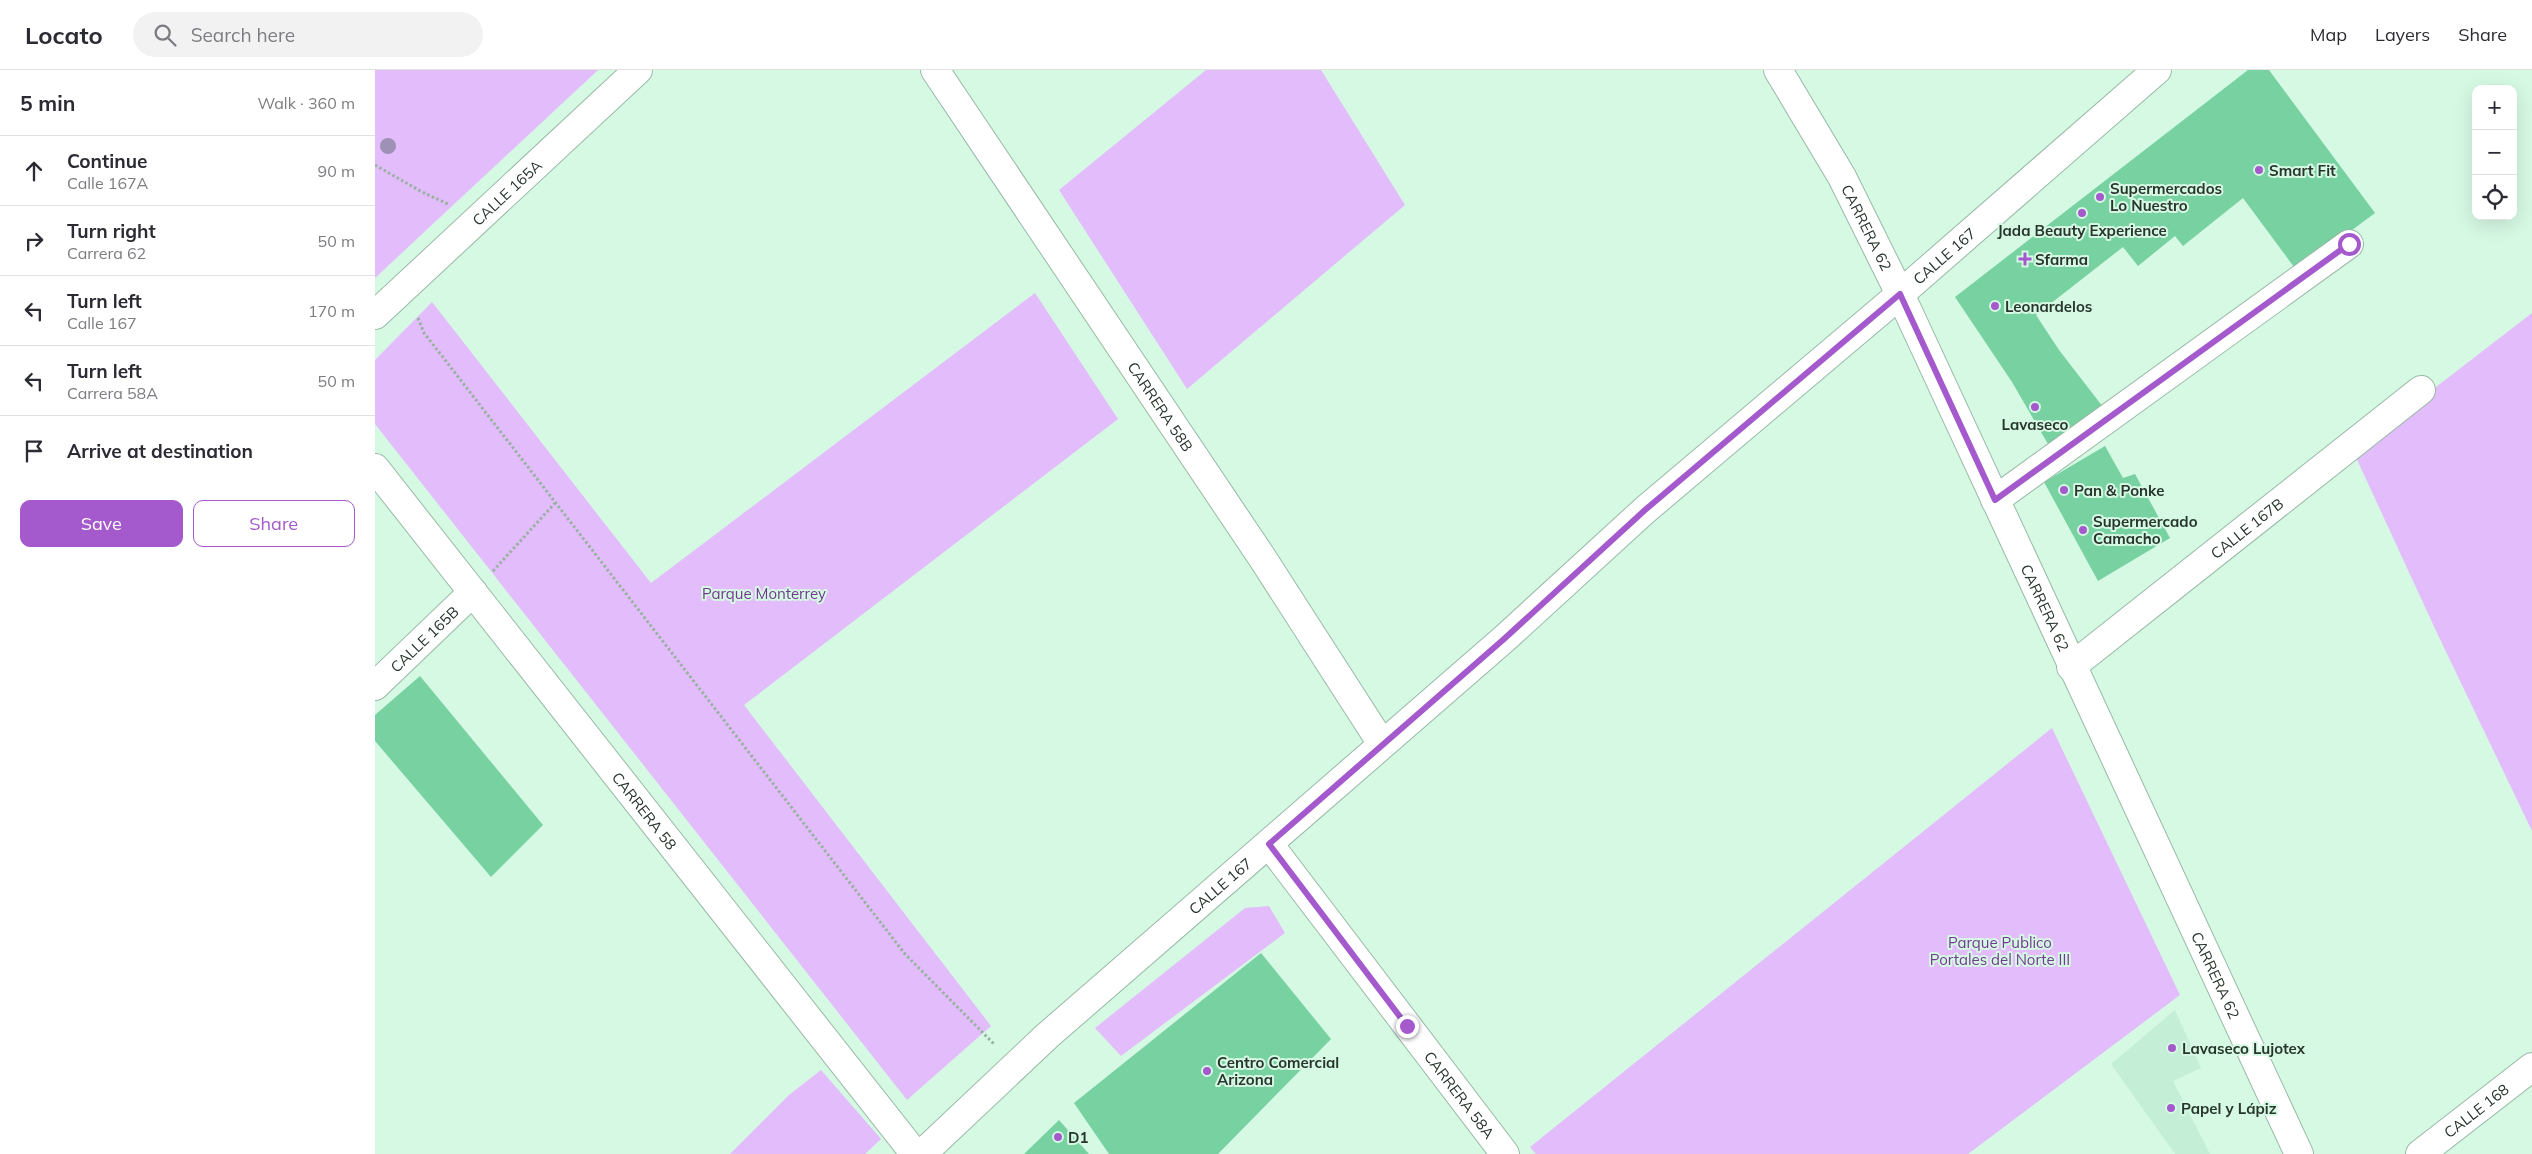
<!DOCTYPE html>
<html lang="en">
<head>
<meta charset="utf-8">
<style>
  :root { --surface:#fff; --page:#f2f2f3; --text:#2b2b33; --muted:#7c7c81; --line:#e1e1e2; --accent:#a459cc }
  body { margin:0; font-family:Mulish,sans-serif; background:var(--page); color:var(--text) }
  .controls { position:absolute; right:15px; top:15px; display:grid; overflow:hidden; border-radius:10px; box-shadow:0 5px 20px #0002 }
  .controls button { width:45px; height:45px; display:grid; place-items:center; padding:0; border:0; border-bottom:1px solid var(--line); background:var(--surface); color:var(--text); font:25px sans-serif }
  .stop { position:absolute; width:15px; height:15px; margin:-11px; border:4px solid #a459cc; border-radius:50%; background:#fff }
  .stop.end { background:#a459cc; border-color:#fff; box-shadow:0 1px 5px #0008 }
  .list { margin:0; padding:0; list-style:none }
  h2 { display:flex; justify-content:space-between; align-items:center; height:65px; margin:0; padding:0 20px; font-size:21px }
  h2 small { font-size:16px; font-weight:400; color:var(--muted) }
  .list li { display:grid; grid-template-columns:32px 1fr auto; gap:15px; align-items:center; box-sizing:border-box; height:70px; padding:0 20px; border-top:1px solid var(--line) }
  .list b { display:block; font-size:19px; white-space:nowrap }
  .list p { margin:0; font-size:16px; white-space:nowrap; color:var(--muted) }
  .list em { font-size:16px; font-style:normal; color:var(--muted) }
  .actions { display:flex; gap:10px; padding:15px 20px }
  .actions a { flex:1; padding:11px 0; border:1px solid var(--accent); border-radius:10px; text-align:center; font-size:18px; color:var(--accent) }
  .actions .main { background:var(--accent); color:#fff }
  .icon { flex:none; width:28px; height:28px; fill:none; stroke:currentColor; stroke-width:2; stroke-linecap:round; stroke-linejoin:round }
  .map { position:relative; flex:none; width:2157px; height:1084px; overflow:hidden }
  header { display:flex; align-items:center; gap:30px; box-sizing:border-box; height:70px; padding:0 25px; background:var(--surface); border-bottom:1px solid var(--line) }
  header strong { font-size:24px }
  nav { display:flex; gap:28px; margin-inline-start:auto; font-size:18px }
  .search { width:350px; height:45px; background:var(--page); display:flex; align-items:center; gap:12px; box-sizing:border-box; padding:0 18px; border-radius:28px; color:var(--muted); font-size:19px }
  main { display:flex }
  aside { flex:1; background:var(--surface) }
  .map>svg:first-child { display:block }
</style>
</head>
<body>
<header>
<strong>Locato</strong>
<div class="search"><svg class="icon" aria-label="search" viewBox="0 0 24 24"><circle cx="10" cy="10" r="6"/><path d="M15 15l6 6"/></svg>Search here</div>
<nav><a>Map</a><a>Layers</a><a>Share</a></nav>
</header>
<main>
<aside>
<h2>5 min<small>Walk · 360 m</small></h2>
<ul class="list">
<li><svg class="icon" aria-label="ahead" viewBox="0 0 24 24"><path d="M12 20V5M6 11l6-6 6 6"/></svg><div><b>Continue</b><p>Calle 167A</p></div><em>90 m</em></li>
<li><svg class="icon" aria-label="right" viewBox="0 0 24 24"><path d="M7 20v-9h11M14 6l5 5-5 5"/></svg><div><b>Turn right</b><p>Carrera 62</p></div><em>50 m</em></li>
<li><svg class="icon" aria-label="left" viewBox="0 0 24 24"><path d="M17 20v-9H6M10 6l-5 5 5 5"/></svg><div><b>Turn left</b><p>Calle 167</p></div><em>170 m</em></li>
<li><svg class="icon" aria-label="left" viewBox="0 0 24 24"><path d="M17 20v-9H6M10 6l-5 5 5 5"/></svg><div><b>Turn left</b><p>Carrera 58A</p></div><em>50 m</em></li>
<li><svg class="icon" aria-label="arrive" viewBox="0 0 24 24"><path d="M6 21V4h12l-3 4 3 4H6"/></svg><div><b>Arrive at destination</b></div></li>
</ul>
<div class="actions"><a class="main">Save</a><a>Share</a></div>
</aside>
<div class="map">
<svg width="2157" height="1084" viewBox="0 0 2157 1084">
  <rect width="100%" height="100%" fill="#d6f9e4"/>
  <path fill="#c4eed6" d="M1800 940 1826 998 1798 1011 1835 1084H1800L1736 994Z"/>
  <path fill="#e3bcfb" d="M0 0H223L0 208Z
    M831 0H946L1030 135 812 319 684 120Z
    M660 223 743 349 369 635 616 956 532 1030 0 354V290L57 232 276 513Z
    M2157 243V761L2062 563 1978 381Z
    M1677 658 1805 925 1593 1084H1161L1155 1077Z
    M894 836 910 863 746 986 720 958 870 838Z
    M446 1000 506 1069 490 1084H355L414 1025Z"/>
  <path fill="#77d1a1" d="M1873 0H1894L2000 143 1922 201 1868 128 1808 176 1800 166 1763 196 1748 177 1661 245 1684 280 1728 337 1673 374 1637 312 1580 227Z
    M1730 376 1748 408 1760 404 1795 468 1723 511 1669 412Z
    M45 606 168 755 116 807 0 671V645Z
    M886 883 956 969 843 1084H734L699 1033Z
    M684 1050 714 1084H649Z"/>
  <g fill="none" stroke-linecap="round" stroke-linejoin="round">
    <defs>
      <g id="street">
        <path id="s1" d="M560 0 888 489 1007 674"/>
        <path id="s2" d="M0 245 263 0"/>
        <path id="s3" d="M0 398 540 1084"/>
        <path d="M1620 430 1974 174"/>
        <path id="s4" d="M1696 597 2046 320"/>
        <path id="s5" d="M0 616 98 522"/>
        <path id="s6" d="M894 774 1130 1084"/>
        <path id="s7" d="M2045 1084 2157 997"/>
      </g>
      <g id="secondary">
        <path id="s8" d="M1403 0 1467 107 1525 224 1924 1084"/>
        <path id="s9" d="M547 1084 672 966 1129 569 1270 440 1509 238 1782 0"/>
      </g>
    </defs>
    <use href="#street" stroke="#98b9a6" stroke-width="30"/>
    <use href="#secondary" stroke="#98b9a6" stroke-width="30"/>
    <path stroke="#97b2a1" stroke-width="3" stroke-dasharray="2.5 2.5" stroke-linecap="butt" d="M0 95 47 122 73 134
      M43 248 49 263 60 277 530 884 619 974
      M118 501 180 433"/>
    <use href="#street" stroke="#fff" stroke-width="28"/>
    <use href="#secondary" stroke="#fff" stroke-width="28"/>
  </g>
  <circle fill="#9f90b5" cx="13" cy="76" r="8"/>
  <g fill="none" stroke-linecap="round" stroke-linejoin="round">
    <path stroke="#a459cc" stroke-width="6" d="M1032 956 894 774 1129 569 1270 440 1525 224 1620 430 1974 174"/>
  </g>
  <g fill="#a459cc" stroke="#d6f9e4" stroke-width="2">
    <circle cx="1884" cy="100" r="5"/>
    <circle cx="1725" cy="127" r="5"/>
    <circle cx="1707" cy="143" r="5"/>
    <path d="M1647.5 181.5h5v5h5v5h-5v5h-5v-5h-5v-5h5z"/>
    <circle cx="1620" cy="236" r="5"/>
    <circle cx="1660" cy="337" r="5"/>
    <circle cx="1689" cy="420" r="5"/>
    <circle cx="1708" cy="460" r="5"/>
    <circle cx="1797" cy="978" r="5"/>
    <circle cx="832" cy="1001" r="5"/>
    <circle cx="1796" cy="1038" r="5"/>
    <circle cx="683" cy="1067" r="5"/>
  </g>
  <g text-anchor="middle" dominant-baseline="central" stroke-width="4" stroke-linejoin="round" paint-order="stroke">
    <g font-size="15" font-weight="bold" fill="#28352d" stroke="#d6f9e4" text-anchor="start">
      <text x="1894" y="100">Smart Fit</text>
      <text x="1735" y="118">Supermercados<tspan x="1735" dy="17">Lo Nuestro</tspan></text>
      <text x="1707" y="160" text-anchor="middle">Jada Beauty Experience</text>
      <text x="1660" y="189">Sfarma</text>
      <text x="1630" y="236">Leonardelos</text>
      <text x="1660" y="354" text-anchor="middle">Lavaseco</text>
      <text x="1699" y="420">Pan &amp; Ponke</text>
      <text x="1718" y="451">Supermercado<tspan x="1718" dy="17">Camacho</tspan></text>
      <text x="1807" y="978">Lavaseco Lujotex</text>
      <text x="842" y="992">Centro Comercial<tspan x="842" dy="17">Arizona</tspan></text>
      <text x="1806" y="1038">Papel y Lápiz</text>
      <text x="693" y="1067">D1</text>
    </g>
    <g font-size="15" fill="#28352d" stroke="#d6f9e4">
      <text stroke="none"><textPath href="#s2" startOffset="180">CALLE 165A</textPath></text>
      <text stroke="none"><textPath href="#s8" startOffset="181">CARRERA 62</textPath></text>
      <text stroke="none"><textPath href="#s9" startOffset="1361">CALLE 167</textPath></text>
      <text stroke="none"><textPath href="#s1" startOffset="405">CARRERA 58B</textPath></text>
      <text stroke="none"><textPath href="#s4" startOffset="224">CALLE 167B</textPath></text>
      <text stroke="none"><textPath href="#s8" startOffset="601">CARRERA 62</textPath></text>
      <text stroke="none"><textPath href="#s5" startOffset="68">CALLE 165B</textPath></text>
      <text stroke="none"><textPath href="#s3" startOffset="436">CARRERA 58</textPath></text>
      <text stroke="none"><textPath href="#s9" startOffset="401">CALLE 167</textPath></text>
      <text stroke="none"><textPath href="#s8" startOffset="1006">CARRERA 62</textPath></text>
      <text stroke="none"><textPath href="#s6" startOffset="315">CARRERA 58A</textPath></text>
      <text stroke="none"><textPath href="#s7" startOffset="71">CALLE 168</textPath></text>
    </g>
    <g font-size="15" fill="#723a8f" stroke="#d6f9e4">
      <text x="389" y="523">Parque Monterrey</text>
      <text x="1625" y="872">Parque Publico<tspan x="1625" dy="17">Portales del Norte III</tspan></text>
    </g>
  </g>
</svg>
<div class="controls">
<button>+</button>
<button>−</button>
<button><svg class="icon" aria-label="locate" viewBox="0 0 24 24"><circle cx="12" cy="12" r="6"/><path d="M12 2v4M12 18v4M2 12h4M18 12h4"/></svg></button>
</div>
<div class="stop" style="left:1974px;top:174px"></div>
<div class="stop end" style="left:1032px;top:956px"></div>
</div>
</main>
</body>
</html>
